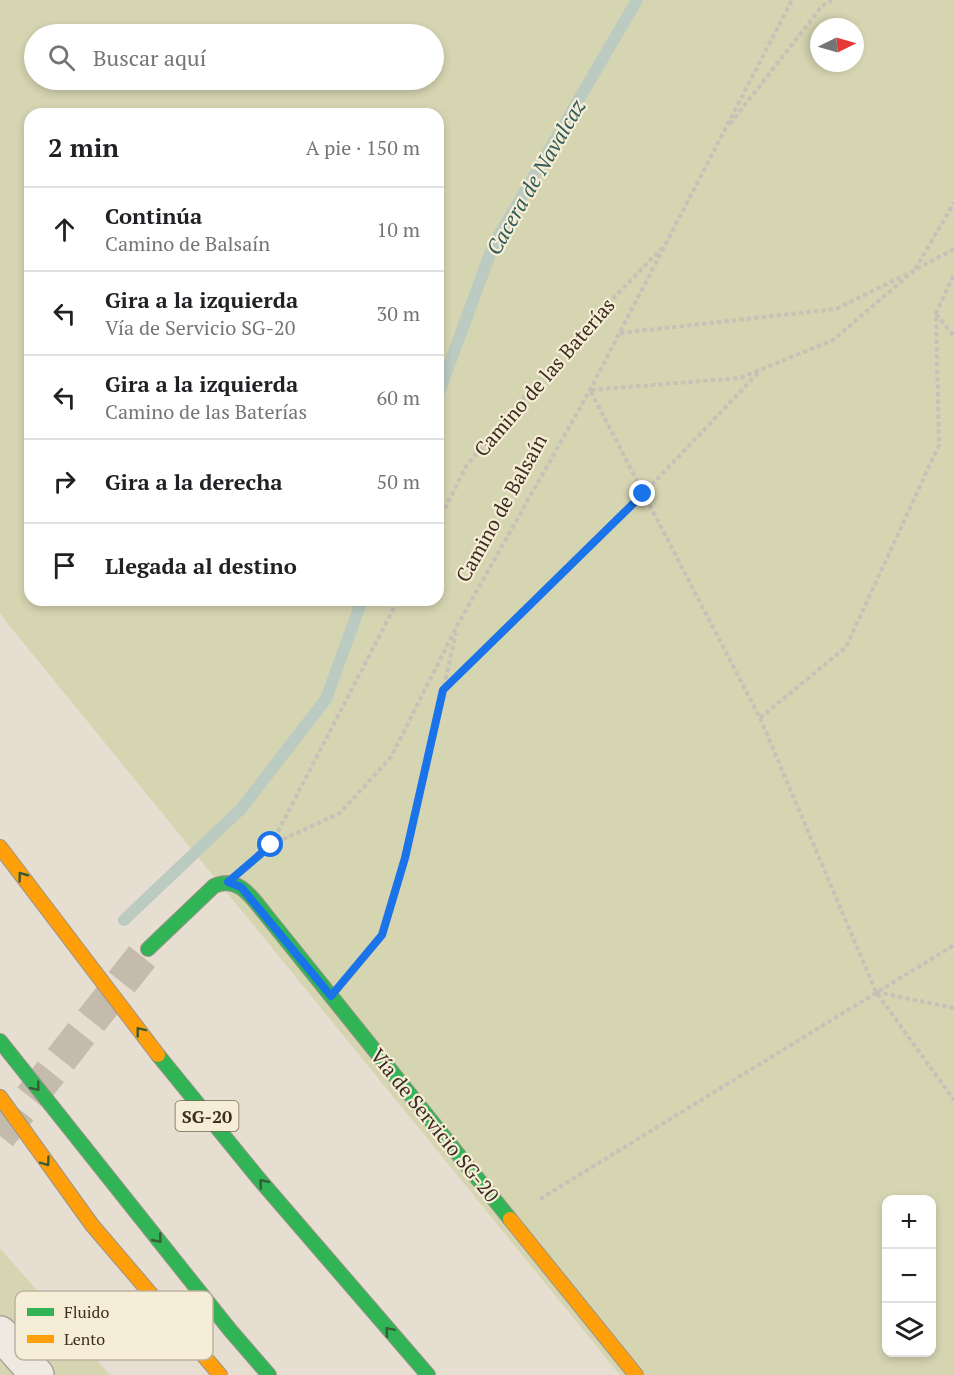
<!DOCTYPE html>
<html lang="es">
<head>
<meta charset="utf-8">
<style>
  :root { --surface:#fff; --page:#f6f6f6; --text:#202124; --muted:#757577; --line:#e0e0e0 }
  body { margin:0; font-family:"PT Serif",serif; background:var(--page); color:var(--text) }
  .controls { position:absolute; right:18px; bottom:18px; display:grid; overflow:hidden; border-radius:12px; box-shadow:0 3px 9px #0003 }
  .controls button { width:54px; height:54px; display:grid; place-items:center; padding:0; border:0; border-bottom:2px solid var(--line); background:var(--surface); color:var(--text); font:30px sans-serif }
  .compass { position:absolute; left:810px; top:18px; width:54px; height:54px; border-radius:50%; background:var(--surface); box-shadow:0 3px 9px #0003; rotate:85deg }
  .stop { position:absolute; width:18px; height:18px; margin:-14px; border:4px solid #1a73e8; border-radius:50%; background:#fff }
  .stop.end { background:#1a73e8; border-color:#fff; box-shadow:0 2px 6px #0008 }
  .list { margin:0; padding:0; list-style:none }
  h2 { display:flex; justify-content:space-between; align-items:center; height:78px; margin:0; padding:0 24px; font-size:26px }
  h2 small { font-size:20px; font-weight:400; color:var(--muted) }
  .list li { display:grid; grid-template-columns:39px 1fr auto; gap:18px; align-items:center; box-sizing:border-box; height:84px; padding:0 24px; border-top:2px solid var(--line) }
  .list b { display:block; font-size:22px; white-space:nowrap }
  .list p { margin:0; font-size:20px; white-space:nowrap; color:var(--muted) }
  .list em { font-size:20px; font-style:normal; color:var(--muted) }
  .icon { flex:none; width:33px; height:33px; fill:none; stroke:currentColor; stroke-width:2; stroke-linecap:round; stroke-linejoin:round }
  .map { position:relative; flex:none; width:954px; height:1375px; overflow:hidden }
  .search { position:absolute; background:var(--surface); box-shadow:0 3px 9px #0003; left:24px; top:24px; width:420px; height:66px; display:flex; align-items:center; gap:15px; box-sizing:border-box; padding:0 21px; border-radius:33px; color:var(--muted); font-size:22px }
  .panel { position:absolute; background:var(--surface); box-shadow:0 3px 9px #0003; left:24px; top:108px; width:420px; height:498px; border-radius:18px }
  .map>svg:first-child { display:block }
</style>
</head>
<body>
<div class="map">
<svg width="954" height="1375" viewBox="0 0 954 1375">
  <rect width="100%" height="100%" fill="#e6ded0"/>
  <path fill="#d6d5b2" fill-rule="evenodd" d="M0 0H954V1375H620L4 619 0 612ZM819 27H855V63H819ZM34 34H434V80H34ZM30 114H438V600H30ZM886 1200H932V1352H886Z
    M0 1248 110 1375H0Z"/>
  <g fill="none" stroke-linecap="round" stroke-linejoin="round">
    <path stroke="#bbcbc1" stroke-width="12" d="M438 395 493 246 637 0
      M124 920 241 809 326 699 362 600"/>
    <path stroke="#c4bbad" stroke-width="33" stroke-dasharray="33 16" stroke-linecap="butt" d="M0 1136 148 949"/>
    <defs>
      <path id="street" d="M0 1333 37 1375"/>
      <path id="fast" d="M148 949 214 886C239 875 252 898 266 915L510 1219
        M0 1041 230 1330 269 1375
        M158 1055 259 1179 428 1375"/>
      <path id="slow" d="M0 847 158 1055
        M0 1097 92 1225 220 1375
        M510 1219 636 1375"/>
    </defs>
    <use href="#street" stroke="#aca498" stroke-width="36"/>
    <use href="#fast" stroke="#9b9388" stroke-width="16"/>
    <use href="#slow" stroke="#9b9388" stroke-width="16"/>
    <path stroke="#c7c1b8" stroke-width="4" stroke-dasharray="4.5 3" stroke-linecap="butt" d="M730 124 822 6 832 0
      M954 249 915 270 833 340 740 378 590 390 760 718 876 992 954 1100
      M915 269 954 203
      M936 314 954 336
      M620 333 836 309 909 273
      M438 522 467 465 574 339 662 248
      M443 690 643 494 759 372
      M760 718 846 647 939 445 936 313 954 274
      M271 845 398 600
      M258 856 271 845 340 813 391 757 457 626 590 390 792 0
      M354 969 382 935 405 858 456 633
      M876 992 954 1008
      M540 1199 954 945"/>
    <use href="#street" stroke="#eeeae2" stroke-width="33"/>
    <use href="#fast" stroke="#30b455" stroke-width="14"/>
    <use href="#slow" stroke="#ff9f0a" stroke-width="14"/>
  </g>
  <defs><path id="oneway-chevron" d="M-2-3.5L2.5 0L-2 3.5" fill="none" stroke-width="1.6" stroke-linecap="round" stroke-linejoin="round" transform="scale(1.5)"/></defs>
  <g stroke="#385c33">
    <use href="#oneway-chevron" transform="translate(22 876) rotate(-127)"/>
    <use href="#oneway-chevron" transform="translate(140 1031) rotate(-128)"/>
    <use href="#oneway-chevron" transform="translate(36 1087) rotate(51)"/>
    <use href="#oneway-chevron" transform="translate(46 1162) rotate(54)"/>
    <use href="#oneway-chevron" transform="translate(263 1183) rotate(-130)"/>
    <use href="#oneway-chevron" transform="translate(158 1239) rotate(51)"/>
    <use href="#oneway-chevron" transform="translate(389 1331) rotate(-131)"/>
  </g>
  <g fill="none" stroke-linecap="round" stroke-linejoin="round">
    <path stroke="#1a73e8" stroke-width="8" d="M271 845 228 882 241 887 331 996 382 935 405 858 443 690 643 494"/>
  </g>
  <g text-anchor="middle" dominant-baseline="central" stroke-width="4.5" stroke-linejoin="round" paint-order="stroke">
    <rect fill="#f6edd7" stroke="#746757" stroke-width="1.5" x="175.5" y="1101" width="63" height="30" rx="4.5"/>
    <g font-size="18" font-weight="bold" fill="#3c2d20">
      <text x="207" y="1116">SG-20</text>
    </g>
    <g font-size="20" fill="#3c2d20" stroke="#f6edd7">
      <text transform="translate(544 377) rotate(-49)">Camino de las Baterías</text>
      <text transform="translate(501 508) rotate(-61)">Camino de Balsaín</text>
      <text transform="translate(435 1125) rotate(51)">Vía de Servicio SG-20</text>
    </g>
    <g font-size="21" font-style="italic" fill="#2f5b58" stroke="#f6edd7">
      <text transform="translate(535 177) rotate(-60)">Cacera de Navalcaz</text>
    </g>
  </g>
  <rect x="15" y="1291" width="198" height="69" rx="9" fill="#f6edd7" stroke="#beb3a0" stroke-width="1.5"/>
  <rect x="27" y="1308" width="27" height="8" fill="#30b455"/>
  <rect x="27" y="1335" width="27" height="8" fill="#ff9f0a"/>
  <g font-size="16" fill="#3c2d20">
    <text x="64" y="1318">Fluido</text>
    <text x="64" y="1345">Lento</text>
  </g>
</svg>
<div class="controls">
<button>+</button>
<button>−</button>
<button><svg class="icon" aria-label="layers" viewBox="0 0 24 24"><path d="M12 4l9 5-9 5-9-5zM3 14l9 5 9-5"/></svg></button>
</div>
<svg class="compass" viewBox="-18 -18 36 36"><path d="M0-13l5 13h-10z" fill="#e53935"/><path d="M0 13l5-13h-10z" fill="#757577"/></svg>
<div class="stop" style="left:271px;top:845px"></div>
<div class="stop end" style="left:643px;top:494px"></div>
<div class="search"><svg class="icon" aria-label="search" viewBox="0 0 24 24"><circle cx="10" cy="10" r="6"/><path d="M15 15l6 6"/></svg>Buscar aquí</div>
<section class="panel">
<h2>2 min<small>A pie · 150 m</small></h2>
<ul class="list">
<li><svg class="icon" aria-label="ahead" viewBox="0 0 24 24"><path d="M12 20V5M6 11l6-6 6 6"/></svg><div><b>Continúa</b><p>Camino de Balsaín</p></div><em>10 m</em></li>
<li><svg class="icon" aria-label="left" viewBox="0 0 24 24"><path d="M17 20v-9H6M10 6l-5 5 5 5"/></svg><div><b>Gira a la izquierda</b><p>Vía de Servicio SG-20</p></div><em>30 m</em></li>
<li><svg class="icon" aria-label="left" viewBox="0 0 24 24"><path d="M17 20v-9H6M10 6l-5 5 5 5"/></svg><div><b>Gira a la izquierda</b><p>Camino de las Baterías</p></div><em>60 m</em></li>
<li><svg class="icon" aria-label="right" viewBox="0 0 24 24"><path d="M7 20v-9h11M14 6l5 5-5 5"/></svg><div><b>Gira a la derecha</b></div><em>50 m</em></li>
<li><svg class="icon" aria-label="arrive" viewBox="0 0 24 24"><path d="M6 21V4h12l-3 4 3 4H6"/></svg><div><b>Llegada al destino</b></div></li>
</ul>
</section>
</div>
</body>
</html>
